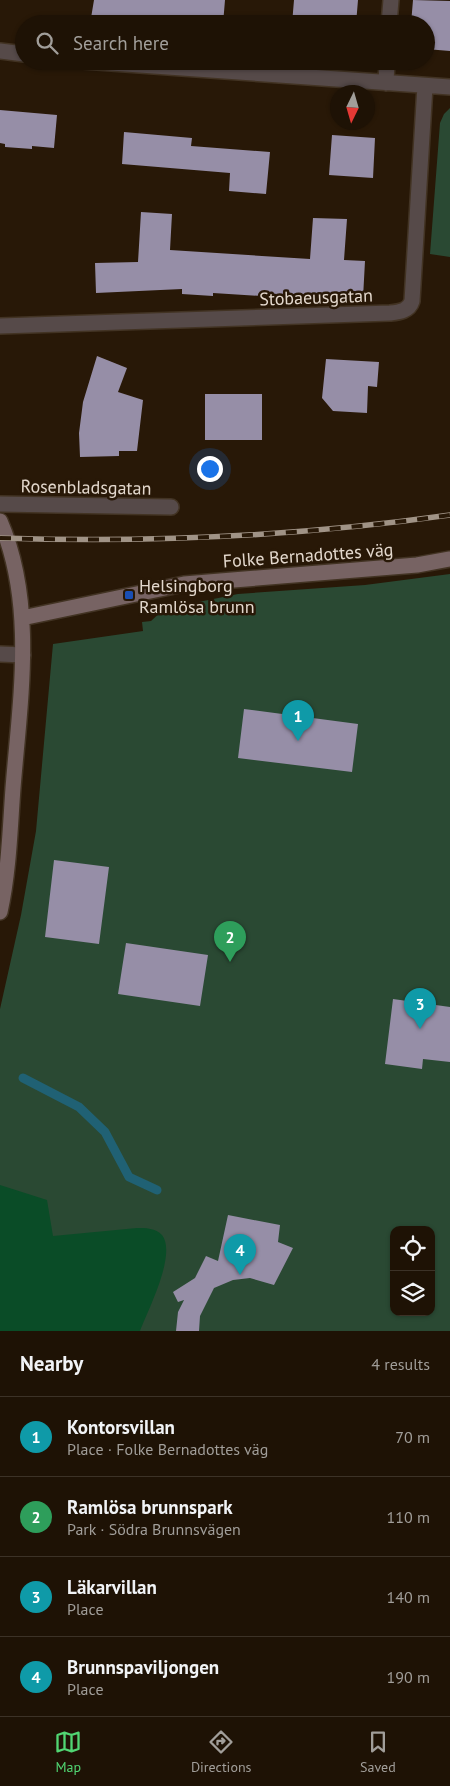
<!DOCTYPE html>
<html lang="en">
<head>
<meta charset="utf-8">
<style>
  :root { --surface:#1e1205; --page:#2b2013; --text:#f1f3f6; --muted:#a19e9a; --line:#3c3227; --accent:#51d673 }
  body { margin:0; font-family:"PT Sans",sans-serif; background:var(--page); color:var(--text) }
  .controls { position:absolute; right:15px; bottom:15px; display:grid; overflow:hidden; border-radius:10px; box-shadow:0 1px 4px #0004 }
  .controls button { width:45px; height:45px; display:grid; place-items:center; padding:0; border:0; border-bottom:1px solid var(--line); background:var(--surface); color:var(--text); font:25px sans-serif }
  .compass { position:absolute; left:330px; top:85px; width:45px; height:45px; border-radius:50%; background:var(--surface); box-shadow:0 1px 4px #0004; rotate:185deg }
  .you { position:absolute; left:209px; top:468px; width:18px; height:18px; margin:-12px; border:4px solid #fff; border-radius:50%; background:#1a73e8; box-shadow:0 0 0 8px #1a73e833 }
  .badge { display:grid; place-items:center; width:32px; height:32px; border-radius:50%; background:var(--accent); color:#fff; font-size:16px; font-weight:700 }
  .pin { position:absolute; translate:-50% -41px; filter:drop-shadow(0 1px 2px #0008) }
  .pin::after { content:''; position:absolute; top:26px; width:18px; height:15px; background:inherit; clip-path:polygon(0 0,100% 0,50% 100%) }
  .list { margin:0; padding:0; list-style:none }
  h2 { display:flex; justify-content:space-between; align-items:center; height:65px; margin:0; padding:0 20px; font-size:21px }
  h2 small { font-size:16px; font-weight:400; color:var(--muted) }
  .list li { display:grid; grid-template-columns:32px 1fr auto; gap:15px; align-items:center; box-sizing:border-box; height:80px; padding:0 20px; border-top:1px solid var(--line) }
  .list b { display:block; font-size:19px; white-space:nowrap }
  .list p { margin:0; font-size:16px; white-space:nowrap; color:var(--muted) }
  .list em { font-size:16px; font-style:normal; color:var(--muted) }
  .icon { flex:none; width:28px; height:28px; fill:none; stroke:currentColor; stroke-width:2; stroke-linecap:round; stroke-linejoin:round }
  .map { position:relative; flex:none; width:450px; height:1331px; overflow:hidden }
  .search { position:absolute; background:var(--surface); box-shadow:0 1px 4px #0004; left:15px; right:15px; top:15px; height:55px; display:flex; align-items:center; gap:12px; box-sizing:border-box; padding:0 18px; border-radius:28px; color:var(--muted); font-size:19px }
  .sheet { height:385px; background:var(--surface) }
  nav { display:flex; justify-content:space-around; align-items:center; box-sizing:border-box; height:70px; border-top:1px solid var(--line); background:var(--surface); font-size:14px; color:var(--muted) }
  nav a { display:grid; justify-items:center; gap:2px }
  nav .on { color:var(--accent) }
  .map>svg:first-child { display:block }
</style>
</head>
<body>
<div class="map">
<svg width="450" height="1331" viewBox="0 0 450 1331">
  <rect width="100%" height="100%" fill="#281807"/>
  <path fill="#2a4933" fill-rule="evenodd" d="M450 108V257L430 254 440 123 444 114Z
    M450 574V1331H0V1009L21 915 36 831 53 644 143 631 142 622 151 621 164 609 238 594 365 585ZM394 1230H431V1312H394Z"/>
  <path fill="#0a4c27" d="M0 1185 47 1200 53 1236 137 1228C145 1228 156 1228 162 1235 177 1254 148 1310 140 1331H0Z"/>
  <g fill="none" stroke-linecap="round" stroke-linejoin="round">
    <path stroke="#206174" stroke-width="9" d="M23 1078 79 1107 105 1132 129 1177 157 1190"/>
  </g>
  <path fill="#968ea7" d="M94 0H225L223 24H90Z
    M294 0H358L356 24H292Z
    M413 0 450 1V51L426 49V24H411Z
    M0 110 57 115 54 148 32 146V149L5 147V144L0 143Z
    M124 132 192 138 191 146 270 152 266 194 229 191 230 173 122 164Z
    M332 135 375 138 373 178 329 175Z
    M141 212 172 214 170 250 310 259 313 218 347 219 344 260 365 261 363 298 277 294 276 297 213 293V296L182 294V289L96 293 95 263 138 262Z
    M97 356 127 368 118 392 143 400 137 451H119V456L80 457 79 433 83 402Z
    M326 359 379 362 377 387 368 386 367 413 333 411 322 398Z
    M205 394H262V440H205Z
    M244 709 358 724 352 772 238 758Z
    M54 860 109 867 99 944 45 937Z
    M126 943 208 955 200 1006 118 994Z
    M393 999 450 1007V1062L423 1059 422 1069 385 1064Z
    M228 1215 280 1225 278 1242 293 1248 274 1285 250 1278 233 1280 214 1288 200 1316 199 1331H176L178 1312 184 1300 178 1302 173 1292 195 1278 206 1256 218 1261Z"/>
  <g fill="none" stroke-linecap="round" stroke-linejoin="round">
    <defs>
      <path id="street" d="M389 24 391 0
        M0 51 24 54
        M83 61 450 87
        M386 83 387 61
        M0 326 390 313C399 312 409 311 412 301L425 86
        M0 504 171 507
        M0 654 23 655"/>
      <path id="secondary" d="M0 521C36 604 20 700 13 788 10 829 9 871 0 912
        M22 618 184 584 417 565 450 559"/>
    </defs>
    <use href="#street" stroke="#423323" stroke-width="18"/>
    <use href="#secondary" stroke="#423323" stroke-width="18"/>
    <use href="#street" stroke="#564a49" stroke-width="15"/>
    <use href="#secondary" stroke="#776363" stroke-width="15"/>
    <defs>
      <path id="rail" d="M0 538C150 543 301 536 450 515"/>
    </defs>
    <use href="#rail" stroke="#a09386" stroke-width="5.5"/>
    <use href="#rail" stroke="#281807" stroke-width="4" stroke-dasharray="11" stroke-linecap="butt"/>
  </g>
  <rect fill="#1a4fb4" stroke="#281807" stroke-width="2" x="124" y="590" width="10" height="10" rx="2.5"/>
  <g text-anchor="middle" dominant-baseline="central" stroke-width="5" stroke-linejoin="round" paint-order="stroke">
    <g font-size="18" fill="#e3d8cd" stroke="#281807">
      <text transform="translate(316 297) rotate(-2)">Stobaeusgatan</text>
      <text transform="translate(86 487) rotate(1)">Rosenbladsgatan</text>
      <text transform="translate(308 555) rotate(-4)">Folke Bernadottes väg</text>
    </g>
    <g font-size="18" fill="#e3d8cd" stroke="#281807" text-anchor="start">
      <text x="139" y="585">Helsingborg<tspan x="139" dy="21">Ramlösa brunn</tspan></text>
    </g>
  </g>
</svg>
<div class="controls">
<button><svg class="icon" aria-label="locate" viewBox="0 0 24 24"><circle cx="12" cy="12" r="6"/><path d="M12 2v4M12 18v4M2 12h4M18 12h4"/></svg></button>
<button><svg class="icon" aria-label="layers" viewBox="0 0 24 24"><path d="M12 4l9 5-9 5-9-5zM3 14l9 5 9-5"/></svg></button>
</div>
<svg class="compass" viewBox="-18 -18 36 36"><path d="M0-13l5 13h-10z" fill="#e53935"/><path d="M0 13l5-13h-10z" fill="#a19e9a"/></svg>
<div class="you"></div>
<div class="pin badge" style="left:298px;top:741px;background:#0f9aa8">1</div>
<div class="pin badge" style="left:230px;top:962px;background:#2e9e5b">2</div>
<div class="pin badge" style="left:420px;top:1029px;background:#0f9aa8">3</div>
<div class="pin badge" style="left:240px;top:1275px;background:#0f9aa8">4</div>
<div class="search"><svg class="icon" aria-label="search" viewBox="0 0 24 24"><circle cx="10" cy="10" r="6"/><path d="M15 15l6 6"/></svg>Search here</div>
</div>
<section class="sheet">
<h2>Nearby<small>4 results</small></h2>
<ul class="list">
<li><span class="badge" style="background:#0f9aa8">1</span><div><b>Kontorsvillan</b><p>Place · Folke Bernadottes väg</p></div><em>70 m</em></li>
<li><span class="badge" style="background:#2e9e5b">2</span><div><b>Ramlösa brunnspark</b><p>Park · Södra Brunnsvägen</p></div><em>110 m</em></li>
<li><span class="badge" style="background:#0f9aa8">3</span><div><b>Läkarvillan</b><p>Place</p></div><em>140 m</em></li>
<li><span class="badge" style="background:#0f9aa8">4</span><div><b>Brunnspaviljongen</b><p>Place</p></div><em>190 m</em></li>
</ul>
</section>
<nav>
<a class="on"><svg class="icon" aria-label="map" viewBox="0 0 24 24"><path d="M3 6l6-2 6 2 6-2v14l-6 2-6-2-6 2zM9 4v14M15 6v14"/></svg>Map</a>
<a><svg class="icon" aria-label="directions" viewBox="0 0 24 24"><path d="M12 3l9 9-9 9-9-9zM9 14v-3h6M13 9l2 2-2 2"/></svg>Directions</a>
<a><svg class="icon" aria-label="saved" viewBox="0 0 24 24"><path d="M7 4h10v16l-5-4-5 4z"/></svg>Saved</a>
</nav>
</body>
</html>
